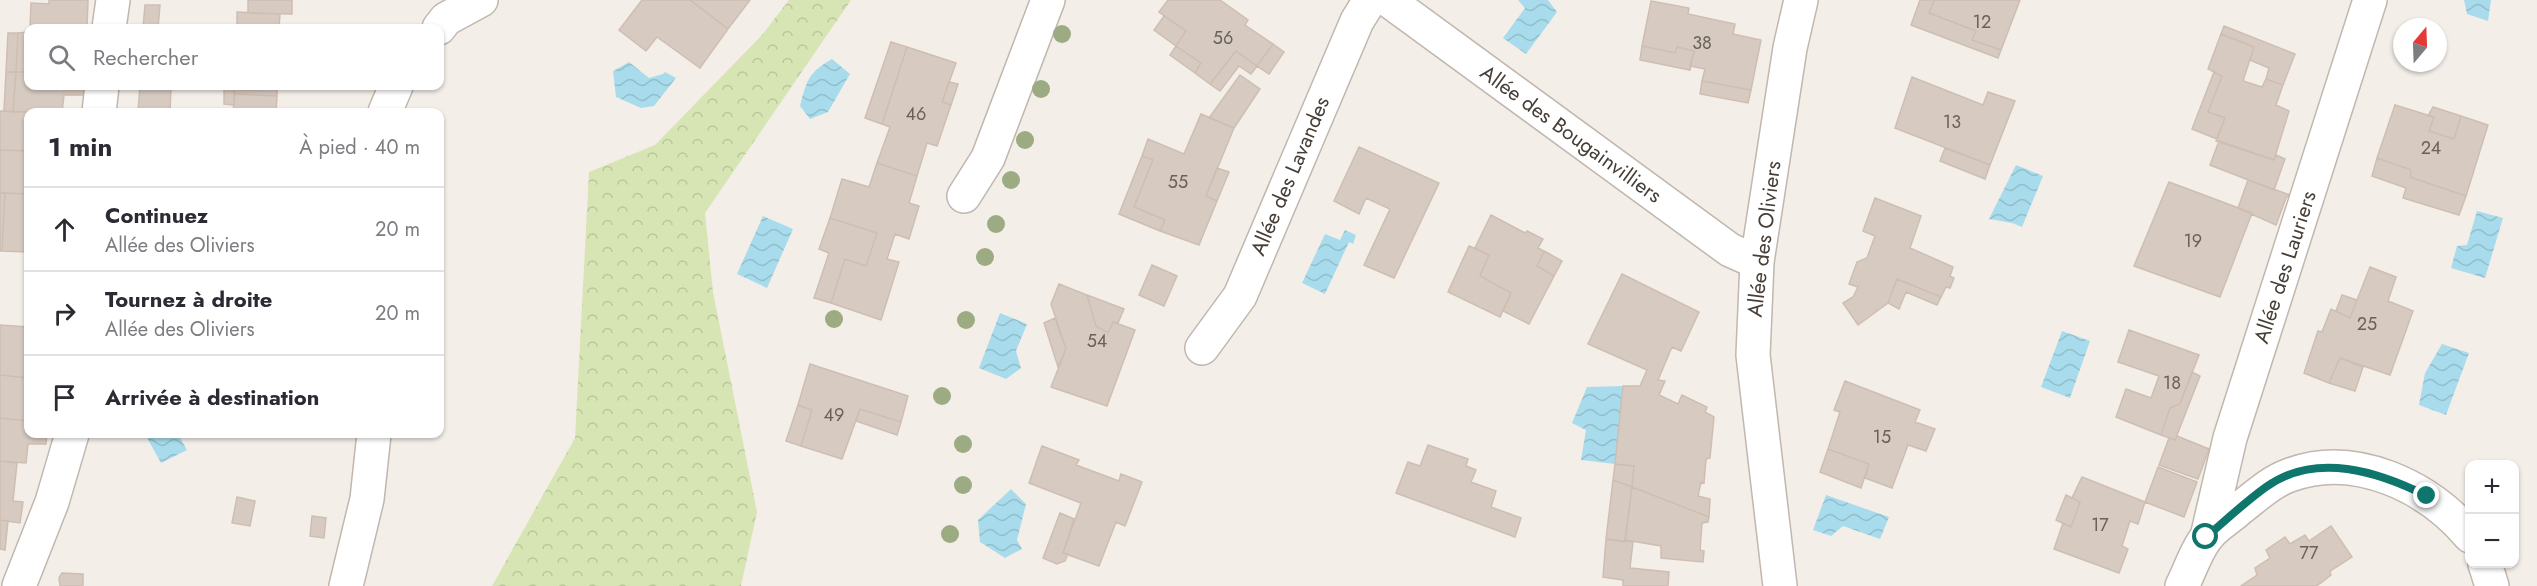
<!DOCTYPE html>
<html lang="fr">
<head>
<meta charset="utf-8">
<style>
  :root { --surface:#fff; --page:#f2f2f3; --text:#2b2b33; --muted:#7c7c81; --line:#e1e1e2 }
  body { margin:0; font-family:Jost,sans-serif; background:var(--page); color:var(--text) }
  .controls { position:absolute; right:18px; bottom:18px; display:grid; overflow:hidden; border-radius:12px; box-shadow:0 2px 4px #0004 }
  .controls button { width:54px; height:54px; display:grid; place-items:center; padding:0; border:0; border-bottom:2px solid var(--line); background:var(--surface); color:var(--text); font:30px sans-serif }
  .compass { position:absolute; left:2393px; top:18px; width:54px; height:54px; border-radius:50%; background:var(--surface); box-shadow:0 2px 4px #0004; rotate:19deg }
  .stop { position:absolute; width:18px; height:18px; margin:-14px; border:4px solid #0f766e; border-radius:50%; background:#fff }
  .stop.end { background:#0f766e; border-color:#fff; box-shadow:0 2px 6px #0008 }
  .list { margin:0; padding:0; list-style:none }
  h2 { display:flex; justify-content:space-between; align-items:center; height:78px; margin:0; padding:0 24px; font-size:26px }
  h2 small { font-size:20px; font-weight:400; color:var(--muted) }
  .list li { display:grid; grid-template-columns:39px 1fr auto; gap:18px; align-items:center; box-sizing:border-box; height:84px; padding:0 24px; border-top:2px solid var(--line) }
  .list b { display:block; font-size:22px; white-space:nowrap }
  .list p { margin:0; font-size:20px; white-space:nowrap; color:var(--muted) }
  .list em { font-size:20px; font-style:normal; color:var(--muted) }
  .icon { flex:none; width:33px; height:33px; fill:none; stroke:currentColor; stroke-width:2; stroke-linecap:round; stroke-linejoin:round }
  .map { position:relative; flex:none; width:2537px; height:586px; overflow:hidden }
  .search { position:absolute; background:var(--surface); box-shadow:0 2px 4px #0004; left:24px; top:24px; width:420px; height:66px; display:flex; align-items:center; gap:15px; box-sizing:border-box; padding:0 21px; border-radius:12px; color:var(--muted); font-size:22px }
  .panel { position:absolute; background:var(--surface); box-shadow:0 2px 4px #0004; left:24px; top:108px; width:420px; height:330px; border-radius:12px }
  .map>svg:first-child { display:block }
</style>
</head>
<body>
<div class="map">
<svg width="2537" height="586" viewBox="0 0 2537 586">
  <defs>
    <pattern id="forest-crowns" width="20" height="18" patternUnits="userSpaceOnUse" patternTransform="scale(1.5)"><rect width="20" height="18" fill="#d7e5b4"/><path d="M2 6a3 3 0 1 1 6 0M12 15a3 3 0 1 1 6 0" fill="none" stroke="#bac69b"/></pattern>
    <pattern id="water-waves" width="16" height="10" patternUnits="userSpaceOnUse" patternTransform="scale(1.5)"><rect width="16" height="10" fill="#a8dcec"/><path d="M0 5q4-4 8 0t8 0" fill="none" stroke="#92becb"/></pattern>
  </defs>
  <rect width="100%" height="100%" fill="#f3eee8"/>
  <path fill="url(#forest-crowns)" d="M789 0H851L705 213 713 292 757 512 741 586H492L575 438 589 172 655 145 762 35Z"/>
  <path fill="url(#water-waves)" d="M1518 0H1548L1557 12 1526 54 1503 38 1525 8Z
    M2464 0H2491L2488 21 2467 14Z
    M832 59 850 74 828 112 810 119 800 106C807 80 808 73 832 59Z
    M629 62 649 78 663 74 665 72 676 78 654 106 641 108 616 97 613 71Z
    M2016 165 2043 176 2022 227 2012 223 1989 219Z
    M2477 211 2503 218 2485 278 2451 268 2457 246 2467 245Z
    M763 216 793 229 767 288 737 274Z
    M1345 230 1356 235 1353 244 1349 242 1325 294 1302 283 1325 234 1340 240Z
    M1000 313 1027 324 1016 351 1021 368 1006 379 979 368Z
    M2062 331 2090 341 2070 398 2041 387Z
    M2442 344 2469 353 2446 415 2419 405 2425 373Z
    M1623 386 1615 464 1581 460 1586 430 1572 423 1587 387Z
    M145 434H178L187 450 161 463Z
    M1011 489 1026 504 1017 540 1022 549 1005 558 980 542 978 520Z
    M1826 495 1889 517 1880 539 1843 526 1831 536 1813 530Z"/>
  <path fill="#d7cbc1" stroke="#cebeb2" stroke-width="1.5" d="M49 0H88L87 28H30L31 3 49 4Z
    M248 0H292V14L248 13Z
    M642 0H690L728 29 700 68 657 37 646 51 619 30Z
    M690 0H750L728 29Z
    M1168 0H1220L1248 20 1245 25 1273 44 1257 66 1236 51 1210 84 1195 73 1201 63 1176 46 1186 31 1159 12Z
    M1920 0H1934L1929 13 1976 31 1972 40 2001 50 1998 58 1911 25Z
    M1934 0H2020L2001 50 1972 40 1976 31 1929 13Z
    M1651 1 1689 8 1688 14 1735 24 1733 34 1761 40 1751 90 1702 81 1705 69 1690 66 1694 51 1677 47 1675 53 1642 46Z
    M145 5H160L158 28H143Z
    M237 12 280 14 279 28H237Z
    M1164 16 1186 31 1176 46 1154 30Z
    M2224 26 2295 54 2283 85 2266 79 2269 68 2250 60 2254 47 2221 34Z
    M28 32V72H16L18 33Z
    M8 33H18L16 72H6Z
    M2221 34 2254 47 2243 81 2262 87 2266 79 2283 85 2276 105 2289 111 2274 160 2216 141 2225 118 2208 112 2222 76 2208 69Z
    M891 42 907 47 882 124 865 118Z
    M1273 44 1284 52 1269 74 1257 66Z
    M1176 46 1201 63 1195 73 1170 55Z
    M1642 46 1675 53 1677 47 1694 51 1690 70 1640 60Z
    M907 47 956 63 942 102 951 105 937 146 927 143 917 176 877 163 890 127 882 124Z
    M1236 51 1257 66 1251 74 1239 66 1220 91 1210 84Z
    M6 72H16L13 112 4 111Z
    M16 72H28V86H84L83 95H64L62 112H13Z
    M2214 72 2222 76 2208 112 2225 118 2217 139 2192 129Z
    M1240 75 1260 89 1234 128 1209 118Z
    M1912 77 1983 105 1988 92 2015 101 1990 165 1895 128Z
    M1702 81 1751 90 1748 103 1700 94Z
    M949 82 958 84 951 105 942 102Z
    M140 86H171L170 112H138Z
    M224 86H234V105L224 104Z
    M234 86H277V96L235 94Z
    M235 94 277 96 276 112H233Z
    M2395 105 2434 117 2429 131 2454 139 2461 116 2488 125 2466 196 2410 177 2411 170 2377 158Z
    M2433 107 2461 116 2454 139 2429 131 2434 117 2428 116Z
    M0 111 31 112H28V151L0 150Z
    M1201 114 1234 128 1206 196 1217 201 1199 245 1160 231 1165 220 1134 207 1153 160 1142 156 1148 139 1184 154Z
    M2219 141 2274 160 2276 155 2285 159 2274 190 2210 165Z
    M1359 147 1439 183 1394 278 1364 265 1390 209 1366 198 1359 214 1334 201Z
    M1945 148 1990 165 1985 179 1940 161Z
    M0 150 28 151V194L0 193Z
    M1142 156 1153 160 1134 207 1165 220 1160 231 1119 214Z
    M2377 158 2411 170 2410 177 2466 196 2459 215 2403 198 2406 188 2372 176Z
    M877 163 917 176 909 203 919 206 909 239 895 234 887 259 899 262 881 320 831 303 845 259 866 266 877 233 830 218 842 179 869 187Z
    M1217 168 1229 172 1217 201 1206 196Z
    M2248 180 2290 195 2286 198 2276 225 2238 208Z
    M2169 182 2252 213 2220 297 2134 266Z
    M0 193H5L2 251H0Z
    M5 193 28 194V252L2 251Z
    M1875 198 1921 216 1910 248 1953 267 1950 276 1954 278 1950 288 1946 287 1941 297 1897 279 1888 303 1858 325 1843 303 1853 297 1858 287 1849 284 1857 262 1867 258 1875 236 1863 231Z
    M1491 215 1525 233 1527 231 1543 239 1538 248 1544 251 1537 266 1554 276 1529 324 1503 311 1511 293 1480 276 1489 255 1475 248Z
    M830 218 877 233 866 266 845 259 831 303 814 298 829 253 819 249Z
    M1469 246 1489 255 1480 276 1511 293 1500 317 1448 292Z
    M1544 251 1562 261 1554 276 1537 266Z
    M1152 265 1177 276 1164 306 1139 295Z
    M2370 267 2396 277 2388 301 2413 311 2390 375 2340 358 2329 383 2304 373 2318 331 2322 332 2331 309 2350 318Z
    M1622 274 1699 312 1681 351 1672 347 1658 380 1665 381 1659 395 1678 404 1682 395 1707 407 1705 412 1714 417 1710 458 1706 459 1704 483 1701 482 1698 496 1710 499 1709 517 1632 487 1634 466 1615 464 1623 386H1640L1647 370 1588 344Z
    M1897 279 1941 297 1937 305 1906 292 1899 309 1888 303Z
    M1059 284 1087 295 1096 326 1108 333 1113 322 1135 330 1107 406 1051 387 1066 349 1051 304Z
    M1087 295 1124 309 1118 323 1113 322 1108 333 1096 326Z
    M2342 295 2357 300 2350 318 2336 311Z
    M1055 318 1066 349 1058 367 1044 323Z
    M0 325 28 327V378L0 375Z
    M2129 330 2199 355 2180 404 2170 408 2161 435 2116 417 2126 389 2151 398 2159 376 2118 362Z
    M2340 358 2363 367 2355 391 2329 383Z
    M810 364 908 396 901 422 860 409 842 459 801 446 812 410 798 405Z
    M2192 372 2200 376 2175 440 2161 435 2170 408 2180 404Z
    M0 375 28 378V421L0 418Z
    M1845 381 1920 410 1915 422 1935 429 1926 451 1908 445 1892 488 1865 478 1869 464 1828 449 1840 412 1834 410Z
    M798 405 812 410 801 446 786 441Z
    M860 409 901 422 897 435 856 421Z
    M0 418 28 421V434H47L46 444H28L26 463 0 461Z
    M2177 436 2209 449 2198 479 2159 465 2169 438 2175 440Z
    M1428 445 1468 459 1466 466 1476 470 1471 482 1496 491 1491 507 1521 518 1515 537 1396 493 1408 462 1420 466Z
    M1042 446 1079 460 1076 465 1119 481 1121 474 1142 482 1125 526 1116 522 1099 566 1063 553 1081 503 1029 483Z
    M1828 449 1869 464 1861 488 1820 472Z
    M0 461 17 463 13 501 23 502 20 523 0 520Z
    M1615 464 1634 466 1632 487 1613 480Z
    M2158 467 2197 482 2184 517 2145 502Z
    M2082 477 2145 502 2138 524 2130 521 2122 546 2128 549 2119 573 2054 549 2063 523 2071 527 2080 502 2072 498Z
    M1613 480 1632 487 1625 542 1606 539Z
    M1632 487 1709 517 1708 522 1702 523 1700 550 1704 551 1703 562 1661 558V546L1625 540Z
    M2066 495 2080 502 2071 527 2056 520Z
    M237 497 255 501 250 526 232 523Z
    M1060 513 1074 519 1063 553 1068 554 1065 561 1057 564 1043 558Z
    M312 516 326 518 324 538 310 536Z
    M0 520 8 521 5 550 0 549Z
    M2331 526 2352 557 2330 571 2331 575 2321 583 2316 586H2241L2257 575 2255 568 2270 558 2266 550 2285 537 2290 544 2305 535 2309 541Z
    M1606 539 1633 542 1630 568 1669 572 1668 586H1623V580L1603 577Z
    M62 573 83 574V586H60L59 578Z"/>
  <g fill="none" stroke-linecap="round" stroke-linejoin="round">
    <defs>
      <path id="street" d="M1388 0 1730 250 1757 262
        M109 28 113 0
        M439 28 446 19 481 0
        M99 112 102 86
        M385 112 396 86
        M964 196 988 158 1048 0
        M1202 348 1240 296 1357 21 1370 0
        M2207 537 2230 438 2370 0
        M2485 564 2492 586
        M19 586 52 502 72 434
        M346 586 367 499 374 434
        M1780 586 1753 355 1757 262 1790 48 1801 0
        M2182 586C2190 571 2196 550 2207 537 2214 527 2228 519 2238 510 2255 497 2270 482 2290 475 2355 451 2428 486 2470 536"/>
    </defs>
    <use href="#street" stroke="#c1b7ae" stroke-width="36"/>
    <use href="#street" stroke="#fff" stroke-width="33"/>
  </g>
  <g fill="#9cab82">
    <circle cx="1062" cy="34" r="9"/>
    <circle cx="1041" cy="89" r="9"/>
    <circle cx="1025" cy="140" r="9"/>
    <circle cx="1011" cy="180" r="9"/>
    <circle cx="996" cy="224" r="9"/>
    <circle cx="985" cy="257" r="9"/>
    <circle cx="834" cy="319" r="9"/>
    <circle cx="966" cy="320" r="9"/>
    <circle cx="942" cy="396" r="9"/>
    <circle cx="963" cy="444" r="9"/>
    <circle cx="963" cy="485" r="9"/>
    <circle cx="950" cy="534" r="9"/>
  </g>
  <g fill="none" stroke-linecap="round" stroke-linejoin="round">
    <path stroke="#0f766e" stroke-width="8" d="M2206 537C2226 520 2245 502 2266 487 2316 451 2379 472 2427 496"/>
  </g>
  <g text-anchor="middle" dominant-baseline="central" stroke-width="4.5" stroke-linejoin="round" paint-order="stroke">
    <g font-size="18" fill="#6a615a">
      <text x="1982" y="22">12</text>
      <text x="1223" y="38">56</text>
      <text x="1702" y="43">38</text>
      <text x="916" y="114">46</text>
      <text x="1952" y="122">13</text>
      <text x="2431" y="148">24</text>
      <text x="1178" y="182">55</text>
      <text x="2193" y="241">19</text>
      <text x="2367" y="324">25</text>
      <text x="1097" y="341">54</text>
      <text x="2172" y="383">18</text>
      <text x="834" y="415">49</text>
      <text x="1882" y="437">15</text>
      <text x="2100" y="525">17</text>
      <text x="2309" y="553">77</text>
    </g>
    <g font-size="21" fill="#463e37" stroke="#fff">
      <text transform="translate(1571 134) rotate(36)">Allée des Bougainvilliers</text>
      <text transform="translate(1290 176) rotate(-67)">Allée des Lavandes</text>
      <text transform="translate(1764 239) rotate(-83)">Allée des Oliviers</text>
      <text transform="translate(2285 267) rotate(-72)">Allée des Lauriers</text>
    </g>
  </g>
</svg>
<div class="controls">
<button>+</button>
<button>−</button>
</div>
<svg class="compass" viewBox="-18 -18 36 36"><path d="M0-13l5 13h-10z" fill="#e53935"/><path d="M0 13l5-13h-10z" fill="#7c7c81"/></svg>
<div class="stop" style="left:2206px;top:537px"></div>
<div class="stop end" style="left:2427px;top:496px"></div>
<div class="search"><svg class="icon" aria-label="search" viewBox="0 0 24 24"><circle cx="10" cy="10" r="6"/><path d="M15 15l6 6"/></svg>Rechercher</div>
<section class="panel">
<h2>1 min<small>À pied · 40 m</small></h2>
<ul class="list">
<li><svg class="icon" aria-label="ahead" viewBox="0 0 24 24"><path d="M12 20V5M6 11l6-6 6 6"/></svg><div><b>Continuez</b><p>Allée des Oliviers</p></div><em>20 m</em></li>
<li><svg class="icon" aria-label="right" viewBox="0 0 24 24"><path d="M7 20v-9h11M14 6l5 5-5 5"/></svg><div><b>Tournez à droite</b><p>Allée des Oliviers</p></div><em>20 m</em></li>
<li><svg class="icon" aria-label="arrive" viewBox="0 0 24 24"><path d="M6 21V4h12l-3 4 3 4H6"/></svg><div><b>Arrivée à destination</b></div></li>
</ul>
</section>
</div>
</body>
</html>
